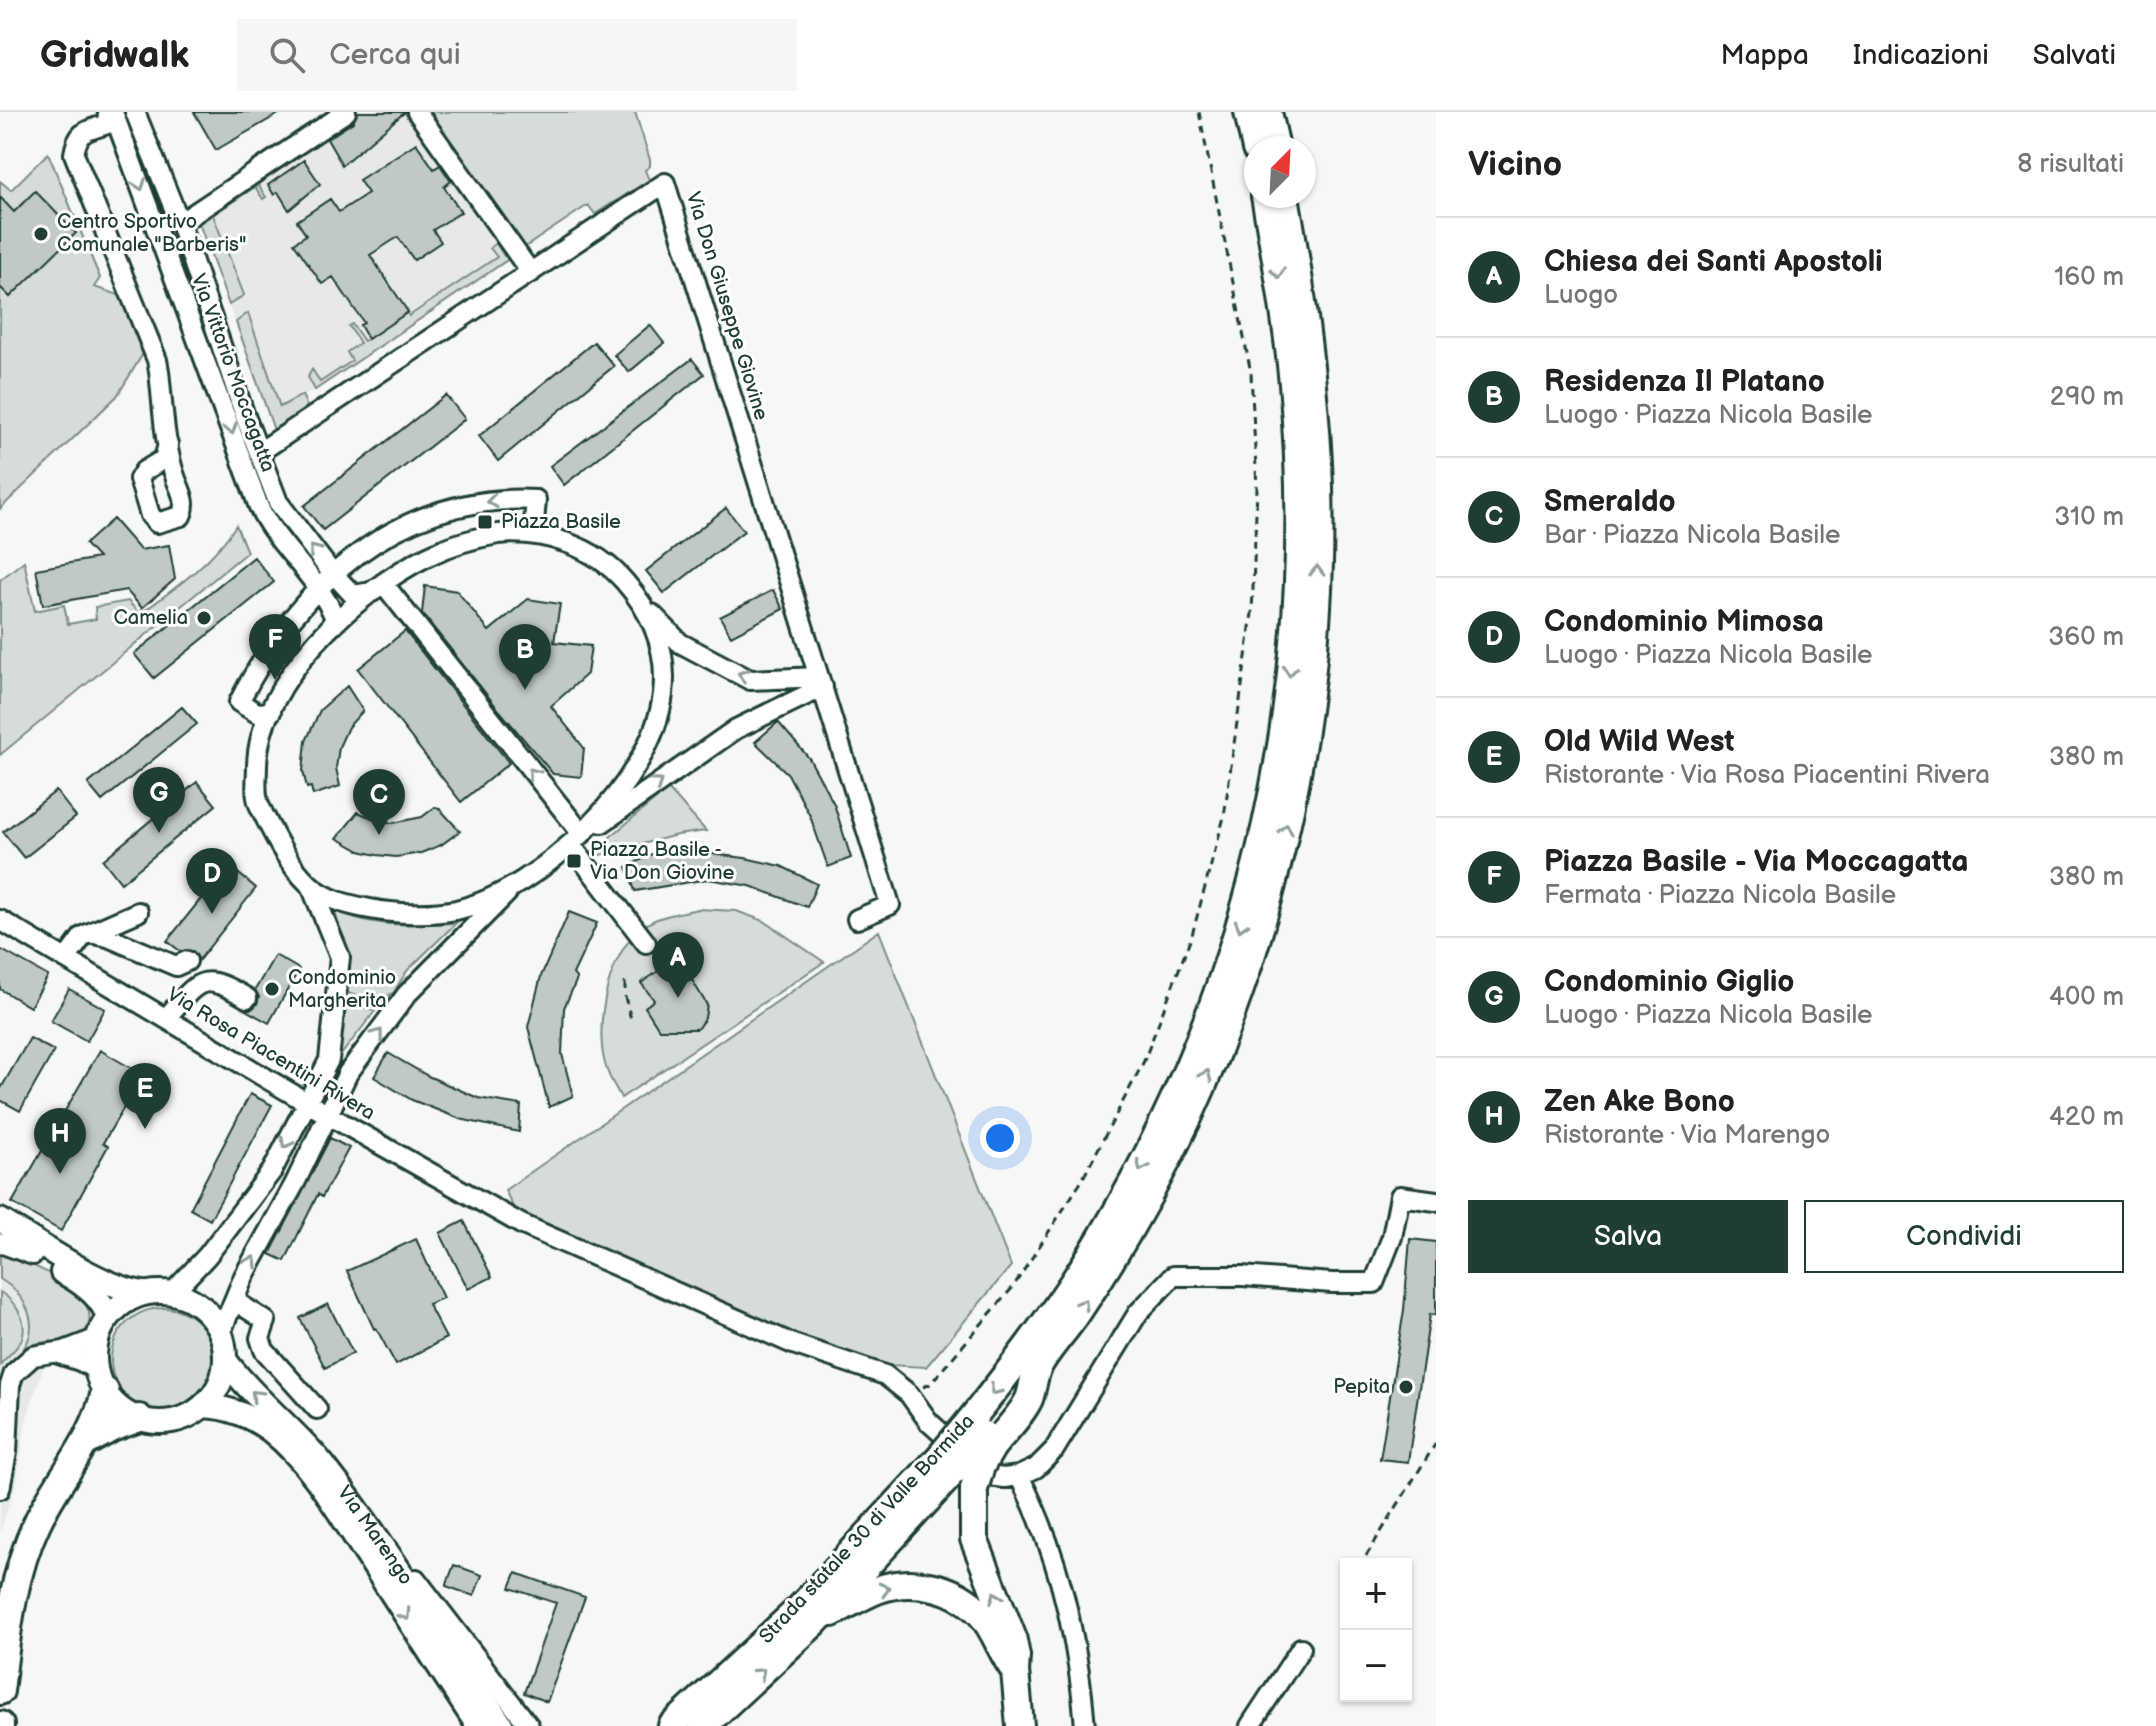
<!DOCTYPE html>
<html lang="it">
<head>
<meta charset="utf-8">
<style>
  :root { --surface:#fff; --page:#f6f6f6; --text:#222; --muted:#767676; --line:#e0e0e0; --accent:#1f3d34 }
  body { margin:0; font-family:"Balsamiq Sans",sans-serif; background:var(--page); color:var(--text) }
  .controls { position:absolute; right:24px; bottom:24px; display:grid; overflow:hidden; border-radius:0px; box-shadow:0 2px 6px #0004 }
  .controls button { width:72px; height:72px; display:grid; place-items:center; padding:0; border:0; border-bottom:2px solid var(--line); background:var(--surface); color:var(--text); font:40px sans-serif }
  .compass { position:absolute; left:1244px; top:24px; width:72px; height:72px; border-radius:50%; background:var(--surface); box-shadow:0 2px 6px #0004; rotate:24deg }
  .you { position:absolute; left:1000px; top:1026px; width:28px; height:28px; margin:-20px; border:6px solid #fff; border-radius:50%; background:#1a73e8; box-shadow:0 0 0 12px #1a73e833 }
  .badge { display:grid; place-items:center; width:52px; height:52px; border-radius:50%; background:var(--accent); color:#fff; font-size:26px; font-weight:700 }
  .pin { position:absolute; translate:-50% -66px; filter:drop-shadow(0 2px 4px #0008) }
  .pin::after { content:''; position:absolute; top:42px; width:28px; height:24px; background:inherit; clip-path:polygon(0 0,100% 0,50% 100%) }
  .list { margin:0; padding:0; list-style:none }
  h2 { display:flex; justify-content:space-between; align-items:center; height:104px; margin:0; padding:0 32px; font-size:34px }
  h2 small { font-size:26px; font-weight:400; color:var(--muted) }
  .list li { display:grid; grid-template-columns:52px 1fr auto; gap:24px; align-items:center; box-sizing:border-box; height:120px; padding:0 32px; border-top:2px solid var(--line) }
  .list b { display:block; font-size:30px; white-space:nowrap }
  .list p { margin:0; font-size:26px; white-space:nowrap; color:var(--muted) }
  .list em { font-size:26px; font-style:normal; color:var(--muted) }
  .actions { display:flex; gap:16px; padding:24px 32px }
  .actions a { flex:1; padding:18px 0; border:2px solid var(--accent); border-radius:0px; text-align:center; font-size:28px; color:var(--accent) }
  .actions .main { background:var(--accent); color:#fff }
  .icon { flex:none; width:44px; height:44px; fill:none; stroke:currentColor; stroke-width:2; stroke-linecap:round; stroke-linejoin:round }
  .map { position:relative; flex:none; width:1436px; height:1614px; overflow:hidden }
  header { display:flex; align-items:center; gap:48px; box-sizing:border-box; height:112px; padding:0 40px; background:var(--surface); border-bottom:2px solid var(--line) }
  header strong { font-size:38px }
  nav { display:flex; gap:44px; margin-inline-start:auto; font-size:28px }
  .search { width:560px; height:72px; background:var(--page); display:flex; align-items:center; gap:20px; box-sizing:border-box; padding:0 28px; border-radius:0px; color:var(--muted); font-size:30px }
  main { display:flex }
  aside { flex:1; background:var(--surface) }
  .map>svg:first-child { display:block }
</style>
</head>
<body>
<header>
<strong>Gridwalk</strong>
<div class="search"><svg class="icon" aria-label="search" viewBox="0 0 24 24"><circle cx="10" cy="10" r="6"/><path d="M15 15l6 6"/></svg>Cerca qui</div>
<nav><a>Mappa</a><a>Indicazioni</a><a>Salvati</a></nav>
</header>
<main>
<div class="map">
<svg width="1436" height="1614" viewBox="0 0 1436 1614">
  <rect width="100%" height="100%" fill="#f6f7f7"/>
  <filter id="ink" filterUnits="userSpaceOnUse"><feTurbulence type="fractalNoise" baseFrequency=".0125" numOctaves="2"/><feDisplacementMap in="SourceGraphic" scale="16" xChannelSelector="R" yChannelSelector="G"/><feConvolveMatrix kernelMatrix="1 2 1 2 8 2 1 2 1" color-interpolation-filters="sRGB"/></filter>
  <g filter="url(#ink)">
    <path fill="#e6e9e8" d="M336 0H431L522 137 315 278 302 283 275 321 192 93Z
      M0 1142 69 1176 26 1308 17 1368 0 1420Z"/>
    <path fill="#d6dcdb" stroke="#7a8c88" stroke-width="2" d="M431 0H635L650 48V54L645 58 649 68 595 102 588 93 522 137Z
      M48 41 100 166 94 175 122 184 137 217 144 240 117 284 0 397V69L11 78Z
      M254 67 266 85 263 87 255 75 213 103 244 183 229 193 196 103Z
      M496 131 504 144 511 139 513 144 315 278 308 265 312 257 320 270 352 249 347 240 360 231 349 214 352 212 364 229 408 200 409 204 497 145 490 136Z
      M248 201 280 295 302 283 309 299 275 321 236 210Z
      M236 413 247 440 0 643V468L24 449 35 499 64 493 68 512 96 507 95 495 128 489 140 502C174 477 214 449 236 413Z
      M668 677 706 719 677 723 596 744 592 740Z
      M334 797C371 818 415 812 456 811L407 859 394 880 378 891 348 881 346 838Z
      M698 797 736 799 764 809 824 850 621 986C617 977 610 968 607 958 593 921 606 850 635 822 651 804 675 802 698 797Z
      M879 819 1011 1154 926 1255 888 1253 768 1220 521 1112 505 1078Z
      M347 889 375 899 334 952Z
      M0 1142C29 1149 117 1185 81 1225 61 1232 44 1226 24 1236 41 1211 24 1181 0 1167Z
      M0 1180C15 1189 30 1210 21 1229 16 1238 6 1245 0 1253Z
      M111 1248a52 52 0 1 1 104 0a52 52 0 1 1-104 0Z"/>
    <path fill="#c0c9c6" stroke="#1f3d34" stroke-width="2" d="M194 0H282L216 38Z
      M358 0H405L342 53 327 27 353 10Z
      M416 31 434 57 440 53 451 69 444 75 461 100 433 118 441 130 414 148 398 125 370 143 408 200 368 227 360 213 364 211 333 165 322 172 294 131 306 123 297 109 330 87 339 100 368 81 359 68Z
      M304 48 320 72 289 98 278 80 274 83 268 73Z
      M35 79 76 121 10 185 0 175V85L14 100Z
      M650 213 664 231 629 260 614 243Z
      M594 230 614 254 498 349 479 324Z
      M692 247 704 262 564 373 550 354Z
      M446 283 465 307 323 418 304 394Z
      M726 396 744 419 664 481 646 459Z
      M113 407 140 438 169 433 175 467 142 496 126 478 43 493 36 457 98 446 85 432Z
      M254 445 274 470 154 566 134 542Z
      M425 474 457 479 489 519 528 487 560 492 554 530 591 534 587 562 551 594 584 636 581 665 553 662 499 598 422 501Z
      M773 478 783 497 731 524 720 505Z
      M405 519 509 651 461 690 358 557Z
      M347 574 363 599 348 615 339 635 336 656 340 674 313 683 311 675 307 676 303 659 306 629 320 598Z
      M182 595 197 612 102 689 88 672Z
      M778 610 809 646 834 692 851 746 828 755 810 704 788 662 755 630Z
      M197 670 216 693 121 771 103 748Z
      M56 679 76 705 24 746 3 720Z
      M435 695 439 696 460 719 441 733 421 741 396 745 377 743 360 739 337 726 358 700 377 708 393 711 422 705Z
      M696 740 745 746 781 754 817 772 807 795 750 774 708 767 635 779 627 755 652 742Z
      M228 753 256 776 199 848 193 839H180L167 829Z
      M569 800 597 811 573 862 577 867 564 896 562 942 573 984 549 995 528 915 541 864Z
      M0 837 48 864 30 895 0 877Z
      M275 843 299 857 269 911 244 897H252L257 892 259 885 255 878Z
      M673 849 678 855 683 853 707 893 705 906 697 917H659L645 895 654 888 641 871Z
      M69 877 105 897 87 929 51 909Z
      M30 926 54 939 20 999 0 988V978Z
      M100 938 143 963 103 1031 108 1034 61 1119 12 1091Z
      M388 941 428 964 478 986 521 993 519 1020 460 1007 412 988 374 965Z
      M250 982 272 993 210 1108 190 1097Z
      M330 1026 349 1036 322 1085 318 1082 285 1149 270 1142Z
      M464 1109 492 1165 468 1177 440 1121Z
      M416 1127 443 1186 428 1192 446 1226 396 1253 376 1216 374 1217 347 1159Z
      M1410 1127 1436 1130V1203L1430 1202 1408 1350 1380 1347 1404 1198Z
      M328 1192 353 1241 325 1256 300 1206Z
      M454 1453 482 1463 474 1484 446 1474Z
      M516 1461 585 1485 547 1590 524 1581 556 1491 510 1476Z"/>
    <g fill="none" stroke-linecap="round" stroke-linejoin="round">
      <defs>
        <path id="minor" d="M108 0 107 12C88 19 78 17 74 42L157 248 159 259C163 295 164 334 176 367 181 380 188 391 181 404L157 411 150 403 139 367 144 359 164 347 168 332
          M113 0 259 395C278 435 316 462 335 506L329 517
          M135 0 180 111 245 304 278 390 328 456 353 483 372 480
          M417 0 531 161
          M180 111 346 0
          M261 339 665 71 890 793 857 807
          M498 422C545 418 594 434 625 470 653 502 668 540 663 582 653 670 540 779 456 798 431 803 395 802 370 797 349 793 326 788 309 772 286 750 274 723 260 695 254 683 257 667 257 653 259 568 357 479 428 444 450 433 474 426 498 422Z
          M383 471 582 722
          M652 502 680 531 750 568 819 565
          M271 600 257 601 239 590C299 473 396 381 536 388L533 422
          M602 711 736 617 823 575
          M571 733 646 831
          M0 808 328 1003 521 1112 793 1232 885 1263 909 1282 929 1310 989 1364 1004 1366 1019 1364 1036 1356 1054 1338 1138 1201 1173 1164H1242L1332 1171H1374L1392 1125 1400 1084 1436 1089
          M91 821 108 825 176 854 187 849
          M66 847 83 824 138 800
          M166 906C199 869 200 858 247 886
          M0 1131 33 1143
          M173 1180 207 1144 272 1059 329 948 340 845 311 774
          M235 1189 266 1209 260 1226 264 1238 317 1297
          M221 1220 244 1164 295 1071 348 961 407 882 507 781
          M56 1241 80 1249 96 1258
          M1019 1364C1059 1441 1078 1527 1085 1614
          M0 1377 7 1340 10 1273 14 1261 33 1244 64 1239 98 1226
          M416 1467 529 1614
          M1250 1614 1301 1536"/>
        <g id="major">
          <path d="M0 1108C39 1131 100 1175 143 1181"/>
          <path d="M62 1160C81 1170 102 1184 108 1206"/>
          <circle cx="160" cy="1245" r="65"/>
          <path id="s1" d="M226 1249C255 1288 295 1317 326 1356 390 1438 444 1528 502 1614"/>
          <path d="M203 1294C228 1295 251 1304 271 1319 312 1352 339 1401 368 1445 404 1501 441 1558 478 1614"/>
        </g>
        <path id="highway" d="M1248 0 1256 37
          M1268 0 1276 36
          M969 1310C1017 1250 1064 1189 1103 1123 1256 866 1321 570 1293 272 1287 209 1276 146 1265 84
          M85 1331 112 1316 139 1306
          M992 1335C1004 1320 1021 1304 1029 1287 1033 1277 1033 1265 1038 1255 1048 1236 1065 1219 1077 1201 1119 1139 1157 1072 1189 1004 1279 808 1325 591 1319 375 1316 277 1302 180 1285 84
          M974 1377V1427L1012 1524 1016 1544 1015 1559 1020 1614
          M832 1501C847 1493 862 1484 877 1478 911 1465 955 1474 980 1501 996 1519 1001 1541 1015 1559
          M0 1579C7 1521 12 1464 37 1411 58 1366 95 1328 105 1279
          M0 1613V1614
          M672 1614 800 1496 939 1346
          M703 1614 815 1510 955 1358"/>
      </defs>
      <use href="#minor" stroke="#1f3d34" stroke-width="24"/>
      <use href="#major" stroke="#1f3d34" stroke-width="28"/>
      <use href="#highway" stroke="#1f3d34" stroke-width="32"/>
      <path stroke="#1f3d34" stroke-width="3" stroke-dasharray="8 6" stroke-linecap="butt" d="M625 870V885L631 907
        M923 1275 930 1272 1013 1175 1081 1070 1144 949 1192 823 1224 705 1252 501 1257 375 1251 261 1199 0
        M1366 1444 1436 1331"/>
      <use href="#minor" stroke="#fff" stroke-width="18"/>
      <use href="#major" stroke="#fff" stroke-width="22"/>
      <use href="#highway" stroke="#fff" stroke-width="26"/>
      <defs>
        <path id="highway-bridge" d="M939 1346 969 1310
          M955 1358 985 1323
          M974 1377 981 1354 992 1335"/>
      </defs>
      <use href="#highway-bridge" stroke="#1f3d34" stroke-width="32" stroke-linecap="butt"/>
      <use href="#highway-bridge" stroke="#fff" stroke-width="26"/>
    </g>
    <defs><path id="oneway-chevron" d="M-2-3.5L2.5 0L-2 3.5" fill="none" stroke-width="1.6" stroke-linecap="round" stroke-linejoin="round" transform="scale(2)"/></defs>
    <g stroke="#8f9e9a">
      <use href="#oneway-chevron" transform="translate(140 73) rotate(70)"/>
      <use href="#oneway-chevron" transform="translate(1278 161) rotate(81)"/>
      <use href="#oneway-chevron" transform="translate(231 317) rotate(70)"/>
      <use href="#oneway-chevron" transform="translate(492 389) rotate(173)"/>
      <use href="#oneway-chevron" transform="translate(314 438) rotate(-128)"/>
      <use href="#oneway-chevron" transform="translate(1317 459) rotate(-89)"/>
      <use href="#oneway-chevron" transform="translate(1290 559) rotate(95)"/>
      <use href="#oneway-chevron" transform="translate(743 563) rotate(-159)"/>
      <use href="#oneway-chevron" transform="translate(533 661) rotate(-128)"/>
      <use href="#oneway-chevron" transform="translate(657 671) rotate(-36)"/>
      <use href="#oneway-chevron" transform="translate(1286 717) rotate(-78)"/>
      <use href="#oneway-chevron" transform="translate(1241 814) rotate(106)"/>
      <use href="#oneway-chevron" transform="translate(378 922) rotate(-53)"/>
      <use href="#oneway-chevron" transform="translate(1206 963) rotate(-67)"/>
      <use href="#oneway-chevron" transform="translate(286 1031) rotate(117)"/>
      <use href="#oneway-chevron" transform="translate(1142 1054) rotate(117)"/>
      <use href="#oneway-chevron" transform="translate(252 1149) rotate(-61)"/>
      <use href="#oneway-chevron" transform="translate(1083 1192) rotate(-58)"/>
      <use href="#oneway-chevron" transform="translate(995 1278) rotate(128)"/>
      <use href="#oneway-chevron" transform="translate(256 1283) rotate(-135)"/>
      <use href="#oneway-chevron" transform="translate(885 1477) rotate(-15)"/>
      <use href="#oneway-chevron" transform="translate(996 1485) rotate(-111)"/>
      <use href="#oneway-chevron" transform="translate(405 1503) rotate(57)"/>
      <use href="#oneway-chevron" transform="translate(760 1561) rotate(-43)"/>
    </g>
  </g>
  <g fill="#1f3d34" stroke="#fff" stroke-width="3">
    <circle cx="41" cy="122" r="8"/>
    <rect x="477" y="402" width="16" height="16" rx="4"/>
    <circle cx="204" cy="506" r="8"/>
    <rect x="566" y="741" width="16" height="16" rx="4"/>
    <circle cx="272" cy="877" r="8"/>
    <circle cx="1406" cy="1275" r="8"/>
  </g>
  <g text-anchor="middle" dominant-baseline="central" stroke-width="6" stroke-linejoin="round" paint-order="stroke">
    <g font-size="20" fill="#1f3d34" stroke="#fff" text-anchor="start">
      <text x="57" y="110">Centro Sportivo<tspan x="57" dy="23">Comunale "Barberis"</tspan></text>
      <text x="501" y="410">Piazza Basile</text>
      <text x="188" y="506" text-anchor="end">Camelia</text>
      <text x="590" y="738">Piazza Basile -<tspan x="590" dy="23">Via Don Giovine</tspan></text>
      <text x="288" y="866">Condominio<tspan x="288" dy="23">Margherita</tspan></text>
      <text x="1390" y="1275" text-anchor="end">Pepita</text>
    </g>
    <g font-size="20" fill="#1f3d34" stroke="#fff">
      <text transform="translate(727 194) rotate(73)">Via Don Giuseppe Giovine</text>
      <text transform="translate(233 261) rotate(70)">Via Vittorio Moccagatta</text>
      <text transform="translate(271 942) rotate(31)">Via Rosa Piacentini Rivera</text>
      <text transform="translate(867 1417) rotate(-47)">Strada statale 30 di Valle Bormida</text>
      <text stroke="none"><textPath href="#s1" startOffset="230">Via Marengo</textPath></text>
    </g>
  </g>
</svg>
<div class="controls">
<button>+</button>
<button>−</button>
</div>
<svg class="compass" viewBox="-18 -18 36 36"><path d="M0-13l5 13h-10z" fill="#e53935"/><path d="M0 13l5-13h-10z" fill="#767676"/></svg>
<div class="you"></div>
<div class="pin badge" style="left:678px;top:886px">A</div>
<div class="pin badge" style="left:525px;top:578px">B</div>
<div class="pin badge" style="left:379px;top:723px">C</div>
<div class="pin badge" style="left:212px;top:802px">D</div>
<div class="pin badge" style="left:145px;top:1017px">E</div>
<div class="pin badge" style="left:275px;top:568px">F</div>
<div class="pin badge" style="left:159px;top:721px">G</div>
<div class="pin badge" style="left:60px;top:1062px">H</div>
</div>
<aside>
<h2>Vicino<small>8 risultati</small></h2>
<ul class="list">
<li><span class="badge">A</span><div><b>Chiesa dei Santi Apostoli</b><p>Luogo</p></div><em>160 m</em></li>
<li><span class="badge">B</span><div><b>Residenza Il Platano</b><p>Luogo · Piazza Nicola Basile</p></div><em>290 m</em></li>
<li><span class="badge">C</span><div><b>Smeraldo</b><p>Bar · Piazza Nicola Basile</p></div><em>310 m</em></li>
<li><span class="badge">D</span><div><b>Condominio Mimosa</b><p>Luogo · Piazza Nicola Basile</p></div><em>360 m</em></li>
<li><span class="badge">E</span><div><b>Old Wild West</b><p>Ristorante · Via Rosa Piacentini Rivera</p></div><em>380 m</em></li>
<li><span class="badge">F</span><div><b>Piazza Basile - Via Moccagatta</b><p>Fermata · Piazza Nicola Basile</p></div><em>380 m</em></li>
<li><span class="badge">G</span><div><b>Condominio Giglio</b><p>Luogo · Piazza Nicola Basile</p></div><em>400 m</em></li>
<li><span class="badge">H</span><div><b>Zen Ake Bono</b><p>Ristorante · Via Marengo</p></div><em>420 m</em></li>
</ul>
<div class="actions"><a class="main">Salva</a><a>Condividi</a></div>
</aside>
</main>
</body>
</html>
